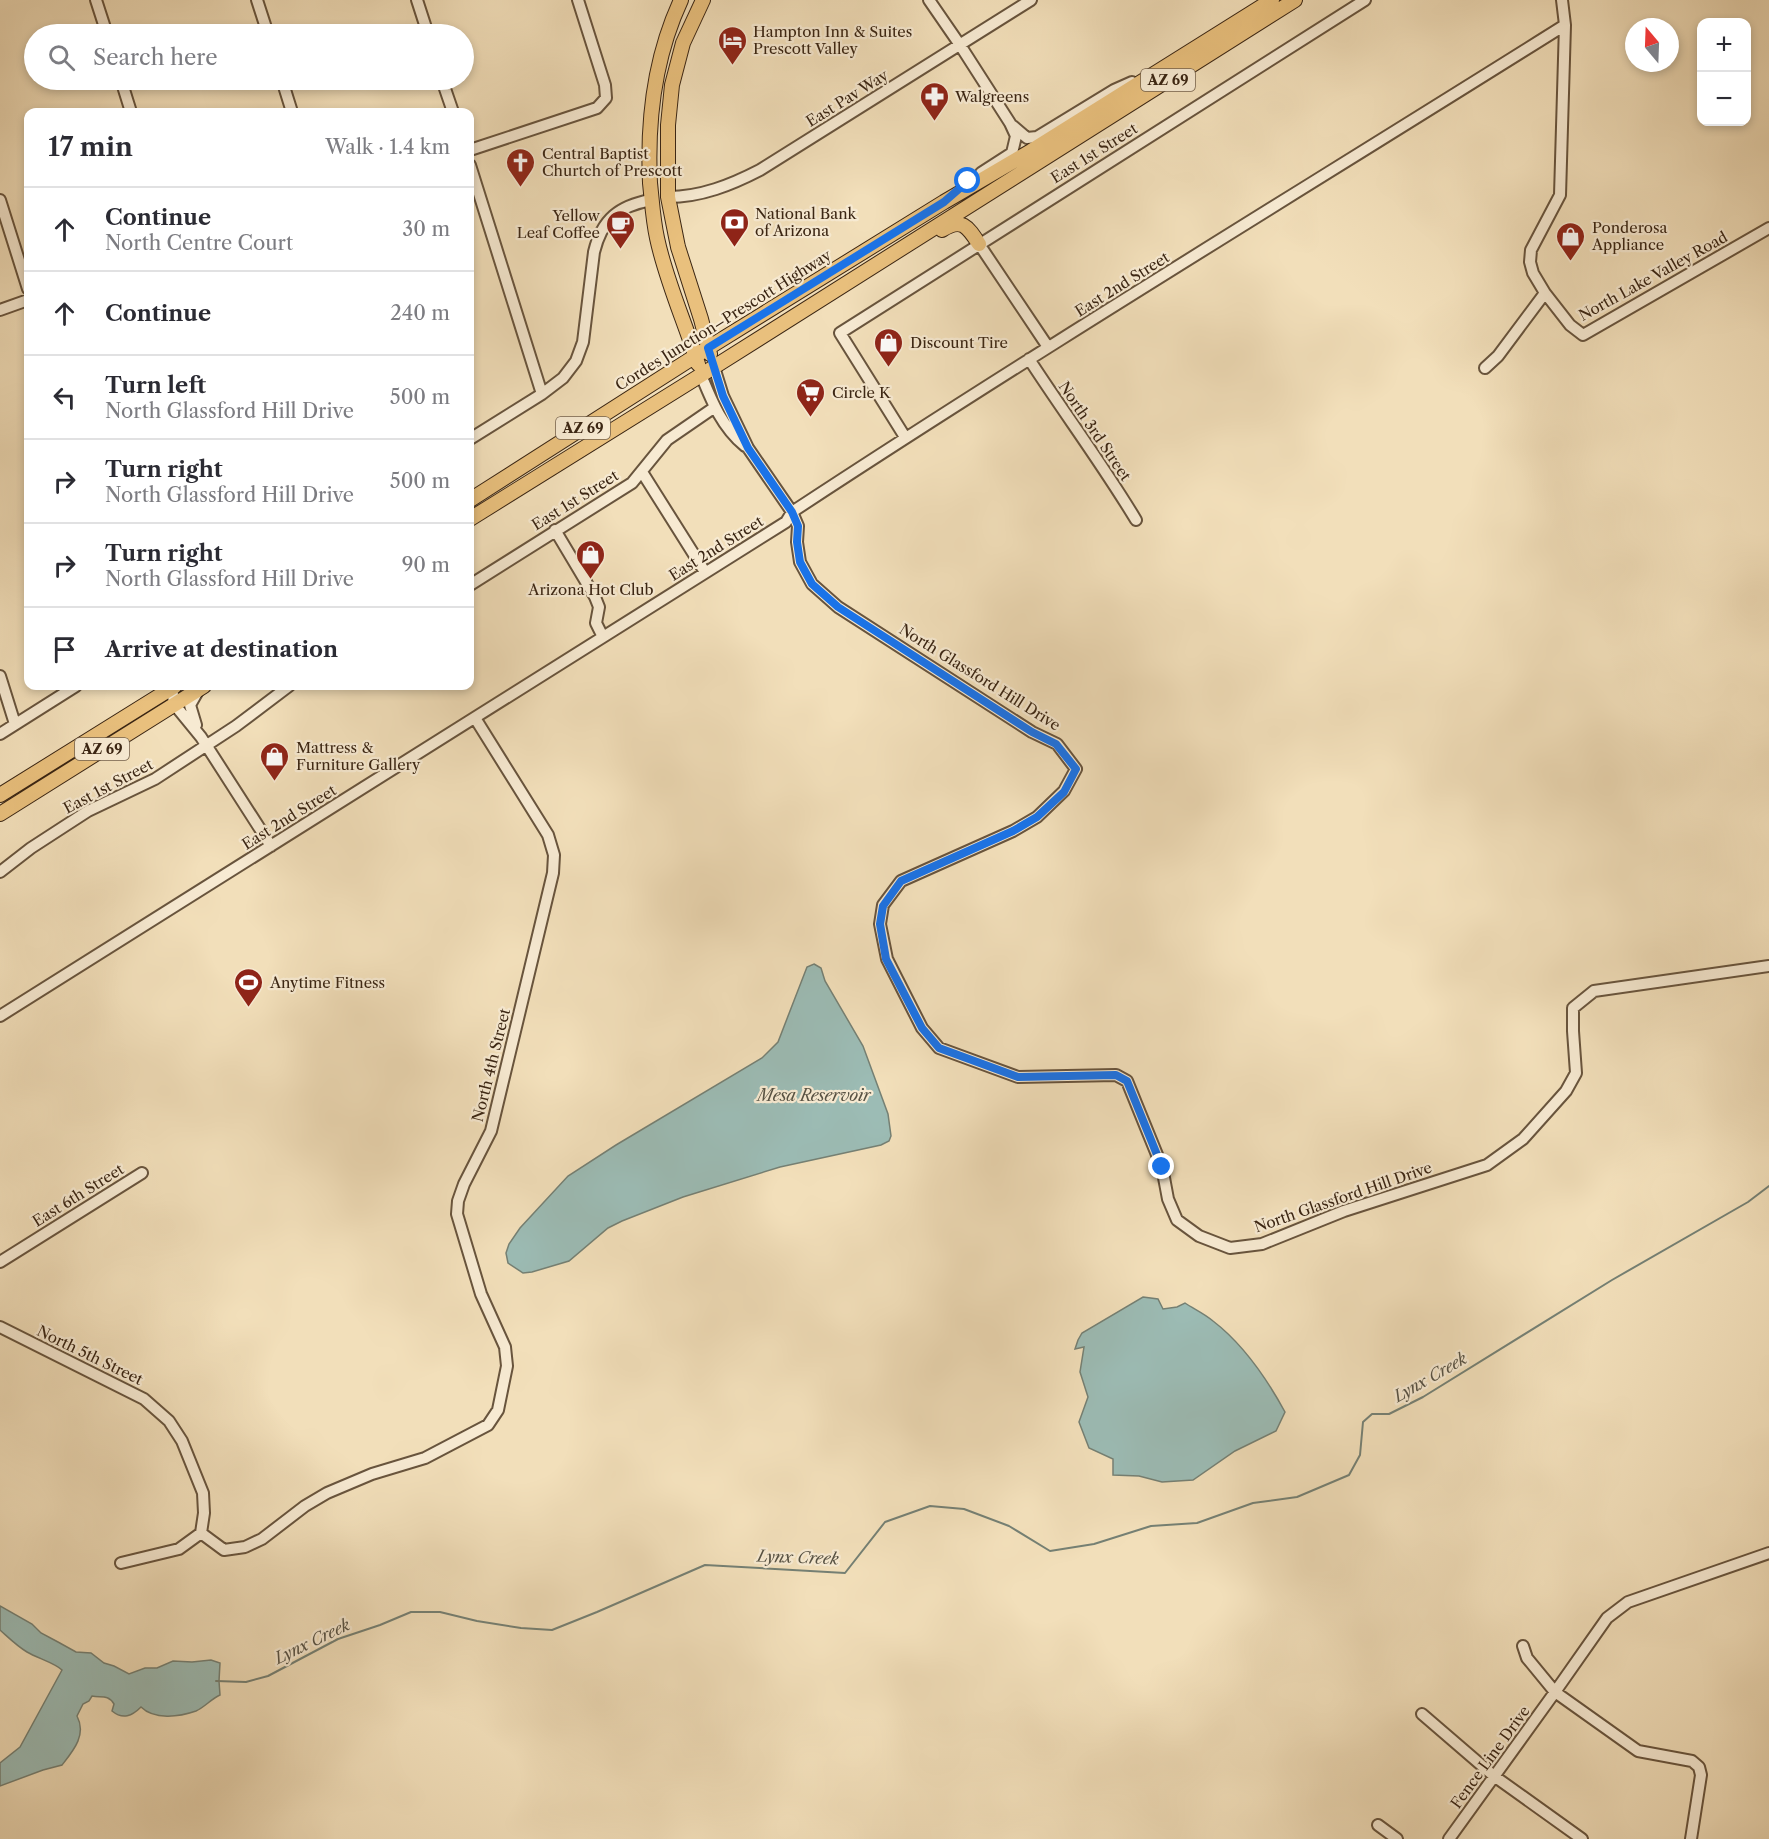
<!DOCTYPE html>
<html lang="en">
<head>
<meta charset="utf-8">
<style>
  :root { --surface:#fff; --page:#f7f7f7; --text:#2b2b33; --muted:#7c7c81; --line:#e1e1e2 }
  body { margin:0; font-family:"Libre Caslon Text",serif; background:var(--page); color:var(--text) }
  .controls { position:absolute; right:18px; top:18px; display:grid; overflow:hidden; border-radius:12px; box-shadow:0 3px 9px #0003 }
  .controls button { width:54px; height:54px; display:grid; place-items:center; padding:0; border:0; border-bottom:2px solid var(--line); background:var(--surface); color:var(--text); font:30px sans-serif }
  .compass { position:absolute; left:1625px; top:18px; width:54px; height:54px; border-radius:50%; background:var(--surface); box-shadow:0 3px 9px #0003; rotate:341deg }
  .stop { position:absolute; width:18px; height:18px; margin:-14px; border:4px solid #1a73e8; border-radius:50%; background:#fff }
  .stop.end { background:#1a73e8; border-color:#fff; box-shadow:0 2px 6px #0008 }
  .list { margin:0; padding:0; list-style:none }
  h2 { display:flex; justify-content:space-between; align-items:center; height:78px; margin:0; padding:0 24px; font-size:26px }
  h2 small { font-size:20px; font-weight:400; color:var(--muted) }
  .list li { display:grid; grid-template-columns:39px 1fr auto; gap:18px; align-items:center; box-sizing:border-box; height:84px; padding:0 24px; border-top:2px solid var(--line) }
  .list b { display:block; font-size:22px; white-space:nowrap }
  .list p { margin:0; font-size:20px; white-space:nowrap; color:var(--muted) }
  .list em { font-size:20px; font-style:normal; color:var(--muted) }
  .icon { flex:none; width:33px; height:33px; fill:none; stroke:currentColor; stroke-width:2; stroke-linecap:round; stroke-linejoin:round }
  .map { position:relative; flex:none; width:1769px; height:1839px; overflow:hidden }
  .search { position:absolute; background:var(--surface); box-shadow:0 3px 9px #0003; left:24px; top:24px; width:450px; height:66px; display:flex; align-items:center; gap:15px; box-sizing:border-box; padding:0 21px; border-radius:33px; color:var(--muted); font-size:22px }
  .panel { position:absolute; background:var(--surface); box-shadow:0 3px 9px #0003; left:24px; top:108px; width:450px; height:582px; border-radius:12px }
  .map>svg:first-child { display:block }
</style>
</head>
<body>
<div class="map">
<svg width="1769" height="1839" viewBox="0 0 1769 1839">
  <rect width="100%" height="100%" fill="#f2dfba"/>
  <filter id="stains"><feTurbulence type="fractalNoise" baseFrequency=".00333" numOctaves="4"/><feColorMatrix values="0 0 0 0 .2 0 0 0 0 .09 0 0 0 0 .02 0 0 0 .5 -.17"/></filter>
  <radialGradient id="worn" r=".72"><stop offset=".6" stop-color="#630" stop-opacity="0"/><stop offset="1" stop-color="#630" stop-opacity=".3"/></radialGradient>
  <path fill="#9cbcb5" stroke="#758074" stroke-width="1.5" d="M814 964 821 968 825 981 863 1046 888 1114 891 1136 889 1141 881 1145 780 1167 683 1197 622 1221 608 1228 569 1261 532 1272 523 1273 508 1263 506 1253 509 1244 520 1228 568 1176 616 1145 762 1058 778 1042 807 967Z
    M1143 1297 1158 1299 1163 1309 1177 1307 1185 1303C1194 1309 1205 1314 1213 1321 1243 1344 1267 1379 1285 1412L1276 1431 1235 1451 1193 1480 1162 1482 1139 1476 1113 1475V1459L1089 1448 1079 1422 1088 1397 1080 1372 1084 1347 1075 1349 1078 1340 1082 1333Z
    M0 1606 32 1624 41 1633 58 1642 76 1652 91 1653 104 1663 114 1666 129 1674 145 1668H157L173 1661 192 1662 211 1660 220 1663 219 1681 220 1695C211 1699 205 1707 196 1711 179 1717 154 1720 141 1707 132 1716 123 1720 112 1711L114 1704C108 1694 101 1698 92 1696L89 1701 83 1704 77 1716C87 1735 73 1751 62 1765L43 1770 0 1786V1763L20 1747 62 1670C55 1663 37 1658 27 1652 17 1646 9 1638 0 1630Z"/>
  <g fill="none" stroke-linecap="round" stroke-linejoin="round">
    <path stroke="#758074" stroke-width="2" d="M216 1681 246 1682 268 1676 338 1639 380 1625 411 1612H440L477 1621 521 1628 552 1630 597 1612 705 1565 845 1573 885 1522 930 1506 964 1509 1009 1526 1050 1551 1094 1544 1151 1526 1197 1523 1253 1503 1297 1497 1349 1475 1360 1455 1363 1422 1372 1414H1389L1423 1397 1612 1280 1748 1202 1769 1186"/>
    <defs>
      <path id="minor" d="M96 0 107 34
        M257 0 268 34
        M417 0 428 34
        M929 0 960 45 1010 123 1016 136 1012 153 981 173
        M1562 0 1565 25 1560 195 1531 250 1530 262 1533 273 1545 293 1570 325 1583 335 1769 228
        M121 80 131 112
        M282 80 292 112
        M442 80 453 112
        M1013 126 1027 138 1037 137 1114 90 1132 82
        M470 150 597 108 606 98 605 85 578 0
        M470 165 542 394
        M668 197C701 197 731 185 760 170L1031 0
        M0 200 28 289
        M979 244 1048 347
        M0 310 28 300
        M1029 359C1064 413 1103 465 1136 520
        M714 367 723 396 748 448 792 512 798 526 797 542 800 562 812 584 838 607 1032 732 1057 744 1076 769 1064 791 1037 817 1013 831 901 881 883 905 880 924 887 959 922 1028 939 1048 1018 1077 1116 1075 1127 1081 1162 1167 1168 1199 1177 1220 1199 1236 1230 1248 1262 1244 1344 1211 1487 1165 1523 1139 1566 1091 1576 1073 1573 1031V1008L1594 991 1769 966
        M1485 368 1498 356 1545 293
        M701 375C712 402 722 427 745 446
        M905 437 840 333 1365 0
        M470 439 542 394 563 378 576 361 583 342 594 252C602 219 619 206 651 200
        M642 472 705 572
        M555 530 595 597 599 607 596 623 603 637
        M470 585 632 483 667 440 715 407
        M0 676 15 724
        M172 686 174 704 201 737 271 846
        M196 725 190 705 198 691
        M0 734 76 686
        M0 872 31 848 88 811 155 779 236 726 289 686
        M0 1016 786 522 792 512C1046 345 1307 187 1565 25
        M0 1262 142 1173
        M0 1327 144 1399 169 1421 182 1441 203 1493 204 1513 201 1533 179 1549 121 1563
        M201 1533 224 1550 245 1547 262 1539 305 1506 327 1493 372 1474 425 1458 488 1425 498 1410 507 1366 505 1347 481 1294 457 1214 458 1201 464 1184 491 1131 553 873 554 855 548 835 475 718
        M1523 1646 1527 1658 1555 1692 1638 1751 1692 1761 1699 1767 1701 1775 1691 1839
        M1422 1714 1494 1776 1582 1839
        M1378 1825 1397 1839
        M1449 1839 1555 1692 1607 1618 1628 1602 1769 1553"/>
      <path id="major" d="M681 0C654 58 647 120 650 183 652 201 653 220 657 238 666 281 685 322 698 364
        M703 0 683 43 672 85 668 125V197L678 247 701 319 710 354
        M942 230C962 217 968 227 979 244
        M470 500 708 348 944 202 1031 151 1272 0
        M470 519 714 367 1295 0
        M0 795 175 686
        M0 814 204 686"/>
    </defs>
    <use href="#minor" stroke="#68543d" stroke-width="14"/>
    <use href="#major" stroke="#3a2513" stroke-width="16"/>
    <use href="#minor" stroke="#f7ead2" stroke-width="10"/>
    <use href="#major" stroke="#e9c07d" stroke-width="14"/>
  </g>
  <g fill="none" stroke-linecap="round" stroke-linejoin="round">
    <path stroke="#1a73e8" stroke-width="8" d="M968 181 944 202 708 348 723 396 748 448 792 512 798 526 797 542 800 562 812 584 838 607 1032 732 1056 744 1076 769 1064 792 1037 817 1013 831 901 881 883 906 880 924 886 959 922 1028 939 1048 1018 1077 1116 1075 1127 1081 1162 1167"/>
  </g>
  <defs>
    <symbol id="hotel-pin" viewBox="-11 -11 22 30"><path d="M0 17L-7.5 6A9.5 9.5 0 1 1 7.5 6Z" fill="#8f2418" stroke="#f7ead2"/><path d="M-6-4.5h1.5V1H6V5H4.5V3h-9V5H-6ZM-4 0a1.8 1.8 0 1 1 3.6 0ZM.5 0V-2.5h3Q6-2.5 6 0Z" fill="#fff"/></symbol>
    <symbol id="pharmacy-pin" viewBox="-11 -11 22 30"><path d="M0 17L-7.5 6A9.5 9.5 0 1 1 7.5 6Z" fill="#8f2418" stroke="#f7ead2"/><path d="M-2-6h4v4h4v4h-4v4h-4v-4h-4v-4h4Z" fill="#fff"/></symbol>
    <symbol id="church-pin" viewBox="-11 -11 22 30"><path d="M0 17L-7.5 6A9.5 9.5 0 1 1 7.5 6Z" fill="#8f2418" stroke="#f7ead2"/><path d="M-1.2-6h2.4v3.5h3.3v2.4h-3.3V6h-2.4V-.1h-3.3v-2.4h3.3Z" fill="#fff"/></symbol>
    <symbol id="bank-pin" viewBox="-11 -11 22 30"><path d="M0 17L-7.5 6A9.5 9.5 0 1 1 7.5 6Z" fill="#8f2418" stroke="#f7ead2"/><path d="M-6-4H6V4H-6ZM0-2.3a2.3 2.3 0 1 0 0 4.6a2.3 2.3 0 1 0 0-4.6Z" fill="#fff"/></symbol>
    <symbol id="cafe-pin" viewBox="-11 -11 22 30"><path d="M0 17L-7.5 6A9.5 9.5 0 1 1 7.5 6Z" fill="#8f2418" stroke="#f7ead2"/><path d="M-5.5-4.5H6V0H3Q3 3.5 0 3.5H-2.5Q-5.5 3.5-5.5 0ZM3-3.2v2h1.7v-2ZM-6 4.5H4V6H-6Z" fill="#fff"/></symbol>
    <symbol id="shop-pin" viewBox="-11 -11 22 30"><path d="M0 17L-7.5 6A9.5 9.5 0 1 1 7.5 6Z" fill="#8f2418" stroke="#f7ead2"/><path d="M-5-2.5h2.3a2.7 3.5 0 0 1 5.4 0H5L5.5 6h-11ZM-1.5-2.5h3a1.5 2.3 0 0 0-3 0Z" fill="#fff"/></symbol>
    <symbol id="supermarket-pin" viewBox="-11 -11 22 30"><path d="M0 17L-7.5 6A9.5 9.5 0 1 1 7.5 6Z" fill="#8f2418" stroke="#f7ead2"/><path d="M-6-5.5h2.5l.6 2H6L4.5 2H-2.5L-4.4-4H-6ZM-1.5 3.2a1.3 1.3 0 1 0 .1 0ZM3 3.2a1.3 1.3 0 1 0 .1 0Z" fill="#fff"/></symbol>
    <symbol id="stadium-pin" viewBox="-11 -11 22 30"><path d="M0 17L-7.5 6A9.5 9.5 0 1 1 7.5 6Z" fill="#8f2418" stroke="#f7ead2"/><path d="M0-5a6.5 5 0 1 0 0 10a6.5 5 0 1 0 0-10ZM-3.5-1.8h7v3.6h-7Z" fill="#fff"/></symbol>
  </defs>
  <g fill-rule="evenodd">
    <use href="#hotel-pin" x="716" y="24" width="33" height="45"/>
    <use href="#pharmacy-pin" x="918" y="80" width="33" height="45"/>
    <use href="#church-pin" x="504" y="146" width="33" height="45"/>
    <use href="#bank-pin" x="718" y="206" width="33" height="45"/>
    <use href="#cafe-pin" x="604" y="208" width="33" height="45"/>
    <use href="#shop-pin" x="1554" y="220" width="33" height="45"/>
    <use href="#shop-pin" x="872" y="326" width="33" height="45"/>
    <use href="#supermarket-pin" x="794" y="376" width="33" height="45"/>
    <use href="#shop-pin" x="574" y="538" width="33" height="45"/>
    <use href="#shop-pin" x="258" y="740" width="33" height="45"/>
    <use href="#stadium-pin" x="232" y="966" width="33" height="45"/>
  </g>
  <g text-anchor="middle" dominant-baseline="central" stroke-width="4.5" stroke-linejoin="round" paint-order="stroke">
    <g fill="#f7ead2" stroke="#73604c" stroke-width="1.5">
      <rect x="1141" y="69" width="54" height="22" rx="4.5"/>
      <rect x="556" y="417" width="54" height="22" rx="4.5"/>
      <rect x="75" y="738" width="54" height="22" rx="4.5"/>
    </g>
    <g font-size="14" font-weight="bold" fill="#3a2513">
      <text x="1168" y="80">AZ 69</text>
      <text x="583" y="428">AZ 69</text>
      <text x="102" y="749">AZ 69</text>
    </g>
    <g font-size="15" fill="#3a2513" stroke="#f7ead2" text-anchor="start">
      <text x="753" y="31">Hampton Inn &amp; Suites<tspan x="753" dy="17">Prescott Valley</tspan></text>
      <text x="955" y="96">Walgreens</text>
      <text x="542" y="153">Central Baptist<tspan x="542" dy="17">Churtch of Prescott</tspan></text>
      <text x="755" y="213">National Bank<tspan x="755" dy="17">of Arizona</tspan></text>
      <text x="600" y="215" text-anchor="end">Yellow<tspan x="600" dy="17">Leaf Coffee</tspan></text>
      <text x="1592" y="227">Ponderosa<tspan x="1592" dy="17">Appliance</tspan></text>
      <text x="910" y="342">Discount Tire</text>
      <text x="832" y="392">Circle K</text>
      <text x="591" y="589" text-anchor="middle">Arizona Hot Club</text>
      <text x="296" y="747">Mattress &amp;<tspan x="296" dy="17">Furniture Gallery</tspan></text>
      <text x="270" y="982">Anytime Fitness</text>
    </g>
    <g font-size="15" fill="#3a2513" stroke="#f7ead2">
      <text transform="translate(847 98) rotate(-32)">East Pav Way</text>
      <text transform="translate(1094 153) rotate(-32)">East 1st Street</text>
      <text transform="translate(1653 276) rotate(-29)">North Lake Valley Road</text>
      <text transform="translate(1122 284) rotate(-32)">East 2nd Street</text>
      <text transform="translate(723 320) rotate(-32)">Cordes Junction–Prescott Highway</text>
      <text transform="translate(1095 431) rotate(56)">North 3rd Street</text>
      <text transform="translate(575 500) rotate(-32)">East 1st Street</text>
      <text transform="translate(716 548) rotate(-32)">East 2nd Street</text>
      <text transform="translate(980 677) rotate(32)">North Glassford Hill Drive</text>
      <text transform="translate(108 786) rotate(-28)">East 1st Street</text>
      <text transform="translate(289 817) rotate(-32)">East 2nd Street</text>
      <text transform="translate(491 1065) rotate(-76)">North 4th Street</text>
      <text transform="translate(78 1195) rotate(-32)">East 6th Street</text>
      <text transform="translate(1343 1197) rotate(-19)">North Glassford Hill Drive</text>
      <text transform="translate(90 1355) rotate(26)">North 5th Street</text>
      <text transform="translate(1490 1757) rotate(-54)">Fence Line Drive</text>
    </g>
    <g font-size="16" font-style="italic" fill="#575244" stroke="#f7ead2">
      <text x="814" y="1095">Mesa Reservoir</text>
      <text transform="translate(1430 1377) rotate(-30)">Lynx Creek</text>
      <text transform="translate(798 1557) rotate(2)">Lynx Creek</text>
      <text transform="translate(312 1641) rotate(-26)">Lynx Creek</text>
    </g>
  </g>
  <rect width="100%" height="100%" filter="url(#stains)"/>
  <rect width="100%" height="100%" fill="url(#worn)"/>
</svg>
<div class="controls">
<button>+</button>
<button>−</button>
</div>
<svg class="compass" viewBox="-18 -18 36 36"><path d="M0-13l5 13h-10z" fill="#e53935"/><path d="M0 13l5-13h-10z" fill="#7c7c81"/></svg>
<div class="stop" style="left:968px;top:181px"></div>
<div class="stop end" style="left:1162px;top:1167px"></div>
<div class="search"><svg class="icon" aria-label="search" viewBox="0 0 24 24"><circle cx="10" cy="10" r="6"/><path d="M15 15l6 6"/></svg>Search here</div>
<section class="panel">
<h2>17 min<small>Walk · 1.4 km</small></h2>
<ul class="list">
<li><svg class="icon" aria-label="ahead" viewBox="0 0 24 24"><path d="M12 20V5M6 11l6-6 6 6"/></svg><div><b>Continue</b><p>North Centre Court</p></div><em>30 m</em></li>
<li><svg class="icon" aria-label="ahead" viewBox="0 0 24 24"><path d="M12 20V5M6 11l6-6 6 6"/></svg><div><b>Continue</b></div><em>240 m</em></li>
<li><svg class="icon" aria-label="left" viewBox="0 0 24 24"><path d="M17 20v-9H6M10 6l-5 5 5 5"/></svg><div><b>Turn left</b><p>North Glassford Hill Drive</p></div><em>500 m</em></li>
<li><svg class="icon" aria-label="right" viewBox="0 0 24 24"><path d="M7 20v-9h11M14 6l5 5-5 5"/></svg><div><b>Turn right</b><p>North Glassford Hill Drive</p></div><em>500 m</em></li>
<li><svg class="icon" aria-label="right" viewBox="0 0 24 24"><path d="M7 20v-9h11M14 6l5 5-5 5"/></svg><div><b>Turn right</b><p>North Glassford Hill Drive</p></div><em>90 m</em></li>
<li><svg class="icon" aria-label="arrive" viewBox="0 0 24 24"><path d="M6 21V4h12l-3 4 3 4H6"/></svg><div><b>Arrive at destination</b></div></li>
</ul>
</section>
</div>
</body>
</html>
